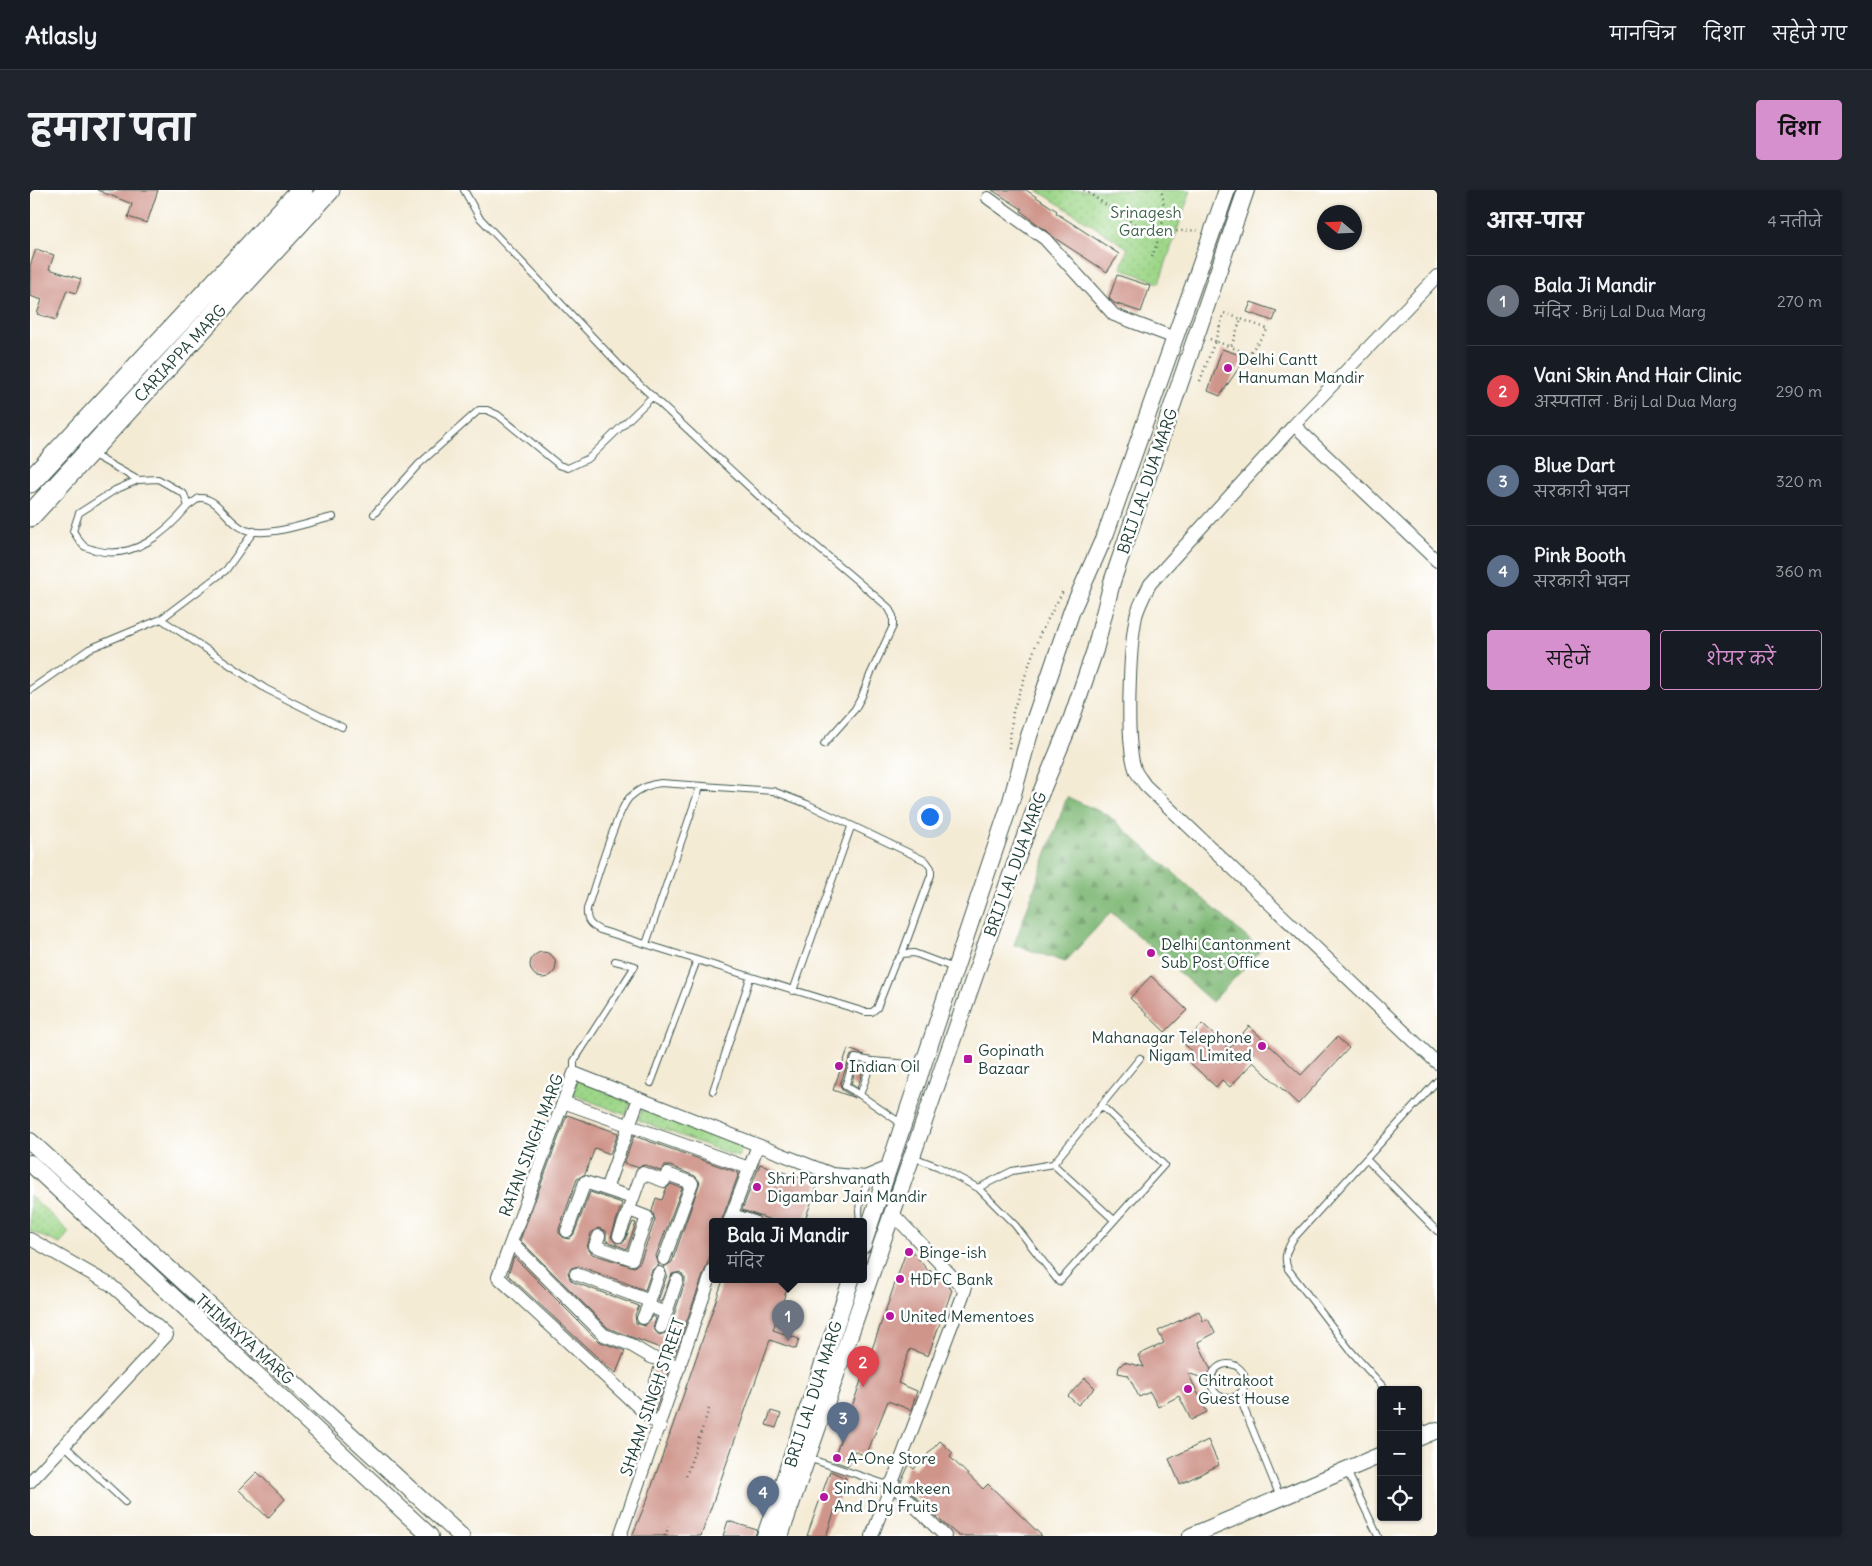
<!DOCTYPE html>
<html lang="hi">
<head>
<meta charset="utf-8">
<style>
  :root { --surface:#171b24; --page:#20242c; --text:#f1f3f6; --muted:#9ea1a6; --line:#363941; --accent:#d690ce }
  body { margin:0; font-family:Delius,"Playpen Sans Deva",sans-serif; background:var(--page); color:var(--text) }
  .controls { position:absolute; right:15px; bottom:15px; display:grid; overflow:hidden; border-radius:5px; box-shadow:0 1px 4px #0004 }
  .controls button { width:45px; height:45px; display:grid; place-items:center; padding:0; border:0; border-bottom:1px solid var(--line); background:var(--surface); color:var(--text); font:25px sans-serif }
  .compass { position:absolute; left:1287px; top:15px; width:45px; height:45px; border-radius:50%; background:var(--surface); box-shadow:0 1px 4px #0004; rotate:289deg }
  .you { position:absolute; left:899px; top:626px; width:18px; height:18px; margin:-12px; border:4px solid #fff; border-radius:50%; background:#1a73e8; box-shadow:0 0 0 8px #1a73e833 }
  .badge { display:grid; place-items:center; width:32px; height:32px; border-radius:50%; background:var(--accent); color:#fff; font-size:16px; font-weight:700 }
  .pin { position:absolute; translate:-50% -41px; filter:drop-shadow(0 1px 2px #0008) }
  .pin::after { content:''; position:absolute; top:26px; width:18px; height:15px; background:inherit; clip-path:polygon(0 0,100% 0,50% 100%) }
  .popup { position:absolute; left:679px; top:1028px; width:158px; height:65px; box-sizing:border-box; display:grid; place-content:center; border-radius:5px; background:var(--surface); filter:drop-shadow(0 1px 4px #0005); font-size:16px; white-space:nowrap; color:var(--muted) }
  .popup b { font-size:19px; color:var(--text) }
  .popup::after { content:''; position:absolute; left:50%; top:100%; margin-left:-10px; border:10px solid transparent; border-top-color:var(--surface) }
  .list { margin:0; padding:0; list-style:none }
  h2 { display:flex; justify-content:space-between; align-items:center; height:65px; margin:0; padding:0 20px; font-size:21px }
  h2 small { font-size:16px; font-weight:400; color:var(--muted) }
  .list li { display:grid; grid-template-columns:32px 1fr auto; gap:15px; align-items:center; box-sizing:border-box; height:90px; padding:0 20px; border-top:1px solid var(--line) }
  .list b { display:block; font-size:19px; white-space:nowrap }
  .list p { margin:0; font-size:16px; white-space:nowrap; color:var(--muted) }
  .list em { font-size:16px; font-style:normal; color:var(--muted) }
  .actions { display:flex; gap:10px; padding:15px 20px }
  .actions a { flex:1; padding:11px 0; border:1px solid var(--accent); border-radius:5px; text-align:center; font-size:18px; color:var(--accent) }
  .actions .main { background:var(--accent); color:#111 }
  .icon { flex:none; width:28px; height:28px; fill:none; stroke:currentColor; stroke-width:2; stroke-linecap:round; stroke-linejoin:round }
  .map { position:relative; flex:none; width:1407px; height:1346px; overflow:hidden; border-radius:5px }
  header { display:flex; align-items:center; gap:30px; box-sizing:border-box; height:70px; padding:0 25px; background:var(--surface); border-bottom:1px solid var(--line) }
  header strong { font-size:24px }
  nav { display:flex; gap:28px; margin-inline-start:auto; font-size:18px }
  .intro { display:flex; align-items:center; justify-content:space-between; box-sizing:border-box; height:120px; padding:0 30px }
  h1 { margin:0; font-size:35px }
  .button { padding:12px 22px; border-radius:5px; background:var(--accent); color:#111; font-size:18px; font-weight:700 }
  main { display:flex; gap:30px; padding:0 30px }
  aside { flex:1; background:var(--surface); border-radius:5px; box-shadow:0 1px 4px #0004 }
  .map>svg:first-child { display:block }
</style>
</head>
<body>
<header>
<strong>Atlasly</strong>
<nav><a>मानचित्र</a><a>दिशा</a><a>सहेजे गए</a></nav>
</header>
<div class="intro"><h1>हमारा पता</h1><a class="button">दिशा</a></div>
<main>
<div class="map">
<svg width="1407" height="1346" viewBox="0 0 1407 1346">
  <defs>
    <pattern id="grass-dots" width="8" height="8" patternUnits="userSpaceOnUse" patternTransform="scale(1.25)"><rect width="8" height="8" fill="#9ed789"/><path d="M2 2h.1M6 6h.1" fill="none" stroke="#88b977" stroke-width="1.8" stroke-linecap="round"/></pattern>
    <pattern id="forest-firs" width="22" height="20" patternUnits="userSpaceOnUse" patternTransform="scale(1.25)"><rect width="22" height="20" fill="#7eb875"/><path d="M5 1l3.5 6h-7zM16 11l3.5 6h-7z" fill="#679761"/></pattern>
  </defs>
  <rect width="100%" height="100%" fill="#fff"/>
  <filter id="ink" filterUnits="userSpaceOnUse"><feTurbulence type="fractalNoise" baseFrequency=".02" numOctaves="2"/><feDisplacementMap in="SourceGraphic" scale="10" xChannelSelector="R" yChannelSelector="G"/><feConvolveMatrix kernelMatrix="1 2 1 2 8 2 1 2 1" color-interpolation-filters="sRGB"/></filter>
  <filter id="wash" filterUnits="userSpaceOnUse"><feTurbulence type="fractalNoise" baseFrequency=".0096" numOctaves="4" result="noise"/><feDisplacementMap in="SourceGraphic" scale="20" xChannelSelector="R" yChannelSelector="G"/><feGaussianBlur stdDeviation="1.12" result="paint"/><feColorMatrix in="noise" values="0 0 0 0 0 0 0 0 0 0 0 0 0 0 0 0 0 1.4 0 .05"/><feComposite in="paint" operator="in"/></filter>
  <g filter="url(#wash)">
    <rect width="100%" height="100%" fill="#f4ebd5"/>
    <path fill="url(#grass-dots)" stroke="#5e8a5e" d="M1007 0H1161L1129 93 1091 78 1098 58Z
      M548 889 602 910 596 925 542 904Z
      M613 917 713 954 708 967 608 930Z
      M0 1005 39 1042 30 1054 0 1041Z"/>
    <path fill="url(#forest-firs)" stroke="#4e7a54" d="M1037 607 1078 625 1231 760 1182 812 1081 722 1035 772 984 755Z"/>
    <g id="blocks">
      <path fill="#cf948a" d="M67 0H128L117 33 98 27 102 14Z
        M962 0H996L1027 21 1026 23 1089 64 1077 82 1026 49 991 21 992 19Z
        M6 59 24 65 19 79 51 89 46 103 37 100 26 130 7 124 12 110 0 106V76Z
        M1087 85 1120 96 1111 122 1084 113 1079 108Z
        M1221 112 1247 121 1243 131 1217 122Z
        M1192 159 1216 167 1190 206 1178 201Z
        M500 775a13 13 0 1 1 26 0a13 13 0 1 1-26 0Z
        M1121 786 1157 820 1135 842 1100 808Z
        M1172 834 1199 859 1219 836 1271 885 1307 847 1319 858 1268 914 1223 872 1200 897 1192 890 1186 897 1155 868 1162 861 1154 854Z
        M818 859 835 865H821L810 894 812 900 825 908 803 900Z
        M828 874 835 875 827 898 821 894Z
        M537 925 588 943 580 964 565 958 555 984 547 989 529 1039V1043L534 1048 539 1049 544 1044 560 1002 592 1013 581 1047 586 1053 594 1052 603 1032 606 1033 597 1059 576 1051V1041L568 1038 561 1043 557 1058 562 1064 604 1077 610 1072 625 1030 622 1021 626 1008 632 1010 636 999 641 994 652 998 626 1066 629 1075 622 1080 615 1100 549 1076 541 1078 538 1082 540 1089 543 1092 609 1116 605 1125 606 1133 615 1136 622 1126 626 1128 623 1138 629 1145 636 1143 639 1140 655 1092V1088L650 1082 642 1084 631 1112 628 1111 637 1085 634 1077 642 1072 670 992 665 986 640 976H635L630 981 615 975 606 977 594 973 604 946 709 983 691 1032H683V1058L644 1166 629 1161 630 1158 578 1138 490 1050Z
        M730 974 788 994 774 1032H747L712 1020Z
        M878 1056 899 1082 900 1080 922 1100 898 1166 880 1159 874 1175 868 1193 887 1201 881 1220 858 1211 836 1266 824 1261 818 1276 803 1271Z
        M484 1067 568 1151 595 1161 586 1183 580 1179 478 1085Z
        M693 1090H760L743 1140 769 1149 766 1159 740 1150 671 1346H602L617 1310Z
        M1169 1121 1173 1131 1178 1129 1185 1143 1168 1152 1181 1180 1187 1182 1184 1192 1158 1183 1177 1222 1161 1230 1149 1206 1128 1217 1120 1202 1109 1207 1098 1185 1088 1183 1089 1177 1094 1172 1114 1177 1108 1165 1134 1153 1128 1141Z
        M624 1177 639 1182 625 1221 613 1210Z
        M1055 1188 1065 1198 1048 1215 1038 1206Z
        M741 1221 751 1224 746 1238 736 1235Z
        M1178 1250 1189 1275 1150 1294 1139 1269Z
        M910 1251 923 1263 920 1267 953 1299 958 1294 1012 1346H929L913 1333 871 1292 879 1275 884 1279Z
        M800 1281 816 1288 796 1346H777Z
        M227 1282 255 1309 238 1328 209 1300Z
        M698 1331 727 1340 725 1346H693Z"/>
    </g>
  </g>
  <g filter="url(#ink)">
    <use href="#blocks" fill-opacity="0" stroke="#3f574c" stroke-width="1"/>
    <g fill="none" stroke-linecap="round" stroke-linejoin="round">
      <defs>
        <path id="service" d="M434 0 449 27 593 179 747 323 858 417 863 426V436L840 485 832 506 825 519 794 554
          M62 264 108 290 128 289 154 304 158 316C136 343 102 371 65 360 62 359 57 358 54 356 50 353 46 345 43 341L49 323 85 300 108 290
          M158 316 169 308C188 306 198 334 216 340 239 348 279 332 303 327
          M344 324 389 274 449 220H457L468 225 529 275 538 278 559 268 623 206
          M131 429 196 380 224 341
          M0 500 59 459 131 429 236 499 312 537
          M616 754 670 597
          M872 764 901 685V678L896 671 777 614 743 601 631 593C620 594 609 599 600 607 587 619 564 698 557 719 556 731 560 735 570 740L835 822H842L847 818 865 773 872 764 884 763 924 778
          M763 801 821 637
          M544 883V871L605 776 585 771
          M621 893 667 770
          M683 901 720 788
          M830 905 815 896 825 868 842 871
          M872 934 830 905 842 871 892 875
          M883 967 909 977 948 998 982 981 1023 974 1110 868
          M1337 970 1407 1041
          M1023 974 1084 1030
          M948 998 985 1035 1029 1092 1134 975 1071 915
          M831 1032C825 1017 834 1000 841 986
          M1181 1191a17 17 0 1 1 34 0a17 17 0 1 1-34 0Z
          M1356 1200 1320 1160 1258 1079C1253 1067 1257 1060 1263 1049L1407 891
          M1209 1206 1250 1307
          M1388 1233 1398 1243
          M34 1255 95 1312
          M778 1268 861 1296
          M1317 1281 1348 1346"/>
        <path id="minor" d="M958 8 1015 49 1084 125 1145 148
          M1407 86 1264 235 1120 394C1115 404 1109 415 1106 426 1100 456 1095 550 1105 579 1106 584 1112 590 1115 595L1407 873
          M1264 235 1407 371
          M533 912 719 978
          M576 999 609 908
          M603 1008 612 983 634 991 637 984 662 993 634 1069
          M702 1025 724 1032
          M699 1032 728 955
          M537 1041 555 992 603 1008 589 1046
          M569 1046 565 1056 602 1069 617 1027 599 1020
          M0 1049 81 1095 137 1145 0 1292
          M481 1052 574 1145 599 1154 621 1167 650 1177
          M629 1083 618 1116 636 1123 647 1090
          M546 1084 620 1111
          M613 1128 618 1116
          M631 1137 636 1123
          M630 1237 468 1087 544 883 802 984 835 987 859 977
          M861 1293 915 1346
          M590 1346 683 1079
          M842 1346 935 1100 862 1023"/>
        <path id="tertiary" d="M0 951 431 1346
          M0 973 400 1346
          M833 1055 981 611 999 546 1042 420 1076 343 1197 0
          M1388 1248 1407 1240
          M735 1346 821 1090
          M750 1346 952 765 1010 605 1040 533 1065 460 1082 392 1216 0
          M1161 1346 1351 1265"/>
        <path id="primary" d="M0 292 272 0
          M0 326 299 0"/>
      </defs>
      <use href="#service" stroke="#3f574c" stroke-width="8"/>
      <use href="#minor" stroke="#3f574c" stroke-width="14"/>
      <use href="#tertiary" stroke="#3f574c" stroke-width="18"/>
      <use href="#primary" stroke="#3f574c" stroke-width="23"/>
      <path stroke="#3f574c" stroke-width="2.5" stroke-dasharray="1 4" stroke-linecap="butt" d="M1054 0 1115 41 1131 42 1169 40
        M1122 67C1130 45 1138 23 1131 0
        M1180 149 1185 151 1194 123 1211 129 1201 157 1219 164 1238 139 1211 129
        M1170 191 1185 151 1201 157
        M979 558 983 521 1009 446 1033 401
        M656 1286 679 1219
        M635 1346 639 1336"/>
      <use href="#service" stroke="#fff" stroke-width="6"/>
      <use href="#minor" stroke="#fff" stroke-width="12"/>
      <use href="#tertiary" stroke="#fff" stroke-width="16"/>
      <use href="#primary" stroke="#fff" stroke-width="21"/>
    </g>
  </g>
  <g fill="#b5179e" stroke="#fff" stroke-width="2">
    <circle cx="1198" cy="178" r="5"/>
    <circle cx="1121" cy="763" r="5"/>
    <circle cx="1232" cy="856" r="5"/>
    <rect x="933" y="864" width="10" height="10" rx="2.5"/>
    <circle cx="809" cy="876" r="5"/>
    <circle cx="727" cy="997" r="5"/>
    <circle cx="879" cy="1062" r="5"/>
    <circle cx="870" cy="1089" r="5"/>
    <circle cx="860" cy="1126" r="5"/>
    <circle cx="1158" cy="1199" r="5"/>
    <circle cx="807" cy="1268" r="5"/>
    <circle cx="794" cy="1307" r="5"/>
  </g>
  <g text-anchor="middle" dominant-baseline="central" stroke-width="5" stroke-linejoin="round" paint-order="stroke">
    <g font-size="16" fill="#3f6449" stroke="#fff">
      <text x="1116" y="22">Srinagesh<tspan x="1116" dy="18">Garden</tspan></text>
    </g>
    <g font-size="16" fill="#1f3d34" stroke="#fff">
      <text transform="translate(150 163) rotate(-47)">CARIAPPA MARG</text>
      <text transform="translate(1117 291) rotate(-71)">BRIJ LAL DUA MARG</text>
      <text transform="translate(985 674) rotate(-70)">BRIJ LAL DUA MARG</text>
      <text transform="translate(501 955) rotate(-69)">RATAN SINGH MARG</text>
      <text transform="translate(215 1149) rotate(42)">THIMAYYA MARG</text>
      <text transform="translate(783 1204) rotate(-72)">BRIJ LAL DUA MARG</text>
      <text transform="translate(622 1207) rotate(-71)">SHAAM SINGH STREET</text>
    </g>
    <g font-size="16" fill="#1f3d34" stroke="#fff" text-anchor="start">
      <text x="1208" y="169">Delhi Cantt<tspan x="1208" dy="18">Hanuman Mandir</tspan></text>
      <text x="1131" y="754">Delhi Cantonment<tspan x="1131" dy="18">Sub Post Office</tspan></text>
      <text x="1222" y="847" text-anchor="end">Mahanagar Telephone<tspan x="1222" dy="18">Nigam Limited</tspan></text>
      <text x="948" y="860">Gopinath<tspan x="948" dy="18">Bazaar</tspan></text>
      <text x="819" y="876">Indian Oil</text>
      <text x="737" y="988">Shri Parshvanath<tspan x="737" dy="18">Digambar Jain Mandir</tspan></text>
      <text x="889" y="1062">Binge-ish</text>
      <text x="880" y="1089">HDFC Bank</text>
      <text x="870" y="1126">United Mementoes</text>
      <text x="1168" y="1190">Chitrakoot<tspan x="1168" dy="18">Guest House</tspan></text>
      <text x="817" y="1268">A-One Store</text>
      <text x="804" y="1298">Sindhi Namkeen<tspan x="804" dy="18">And Dry Fruits</tspan></text>
    </g>
  </g>
</svg>
<div class="controls">
<button>+</button>
<button>−</button>
<button><svg class="icon" aria-label="locate" viewBox="0 0 24 24"><circle cx="12" cy="12" r="6"/><path d="M12 2v4M12 18v4M2 12h4M18 12h4"/></svg></button>
</div>
<svg class="compass" viewBox="-18 -18 36 36"><path d="M0-13l5 13h-10z" fill="#e53935"/><path d="M0 13l5-13h-10z" fill="#9ea1a6"/></svg>
<div class="you"></div>
<div class="pin badge" style="left:758px;top:1151px;background:#6b7280">1</div>
<div class="popup"><b>Bala Ji Mandir</b>मंदिर</div>
<div class="pin badge" style="left:833px;top:1197px;background:#e0444e">2</div>
<div class="pin badge" style="left:813px;top:1253px;background:#5c6f8a">3</div>
<div class="pin badge" style="left:733px;top:1327px;background:#5c6f8a">4</div>
</div>
<aside>
<h2>आस-पास<small>4 नतीजे</small></h2>
<ul class="list">
<li><span class="badge" style="background:#6b7280">1</span><div><b>Bala Ji Mandir</b><p>मंदिर · Brij Lal Dua Marg</p></div><em>270 m</em></li>
<li><span class="badge" style="background:#e0444e">2</span><div><b>Vani Skin And Hair Clinic</b><p>अस्पताल · Brij Lal Dua Marg</p></div><em>290 m</em></li>
<li><span class="badge" style="background:#5c6f8a">3</span><div><b>Blue Dart</b><p>सरकारी भवन</p></div><em>320 m</em></li>
<li><span class="badge" style="background:#5c6f8a">4</span><div><b>Pink Booth</b><p>सरकारी भवन</p></div><em>360 m</em></li>
</ul>
<div class="actions"><a class="main">सहेजें</a><a>शेयर करें</a></div>
</aside>
</main>
</body>
</html>
